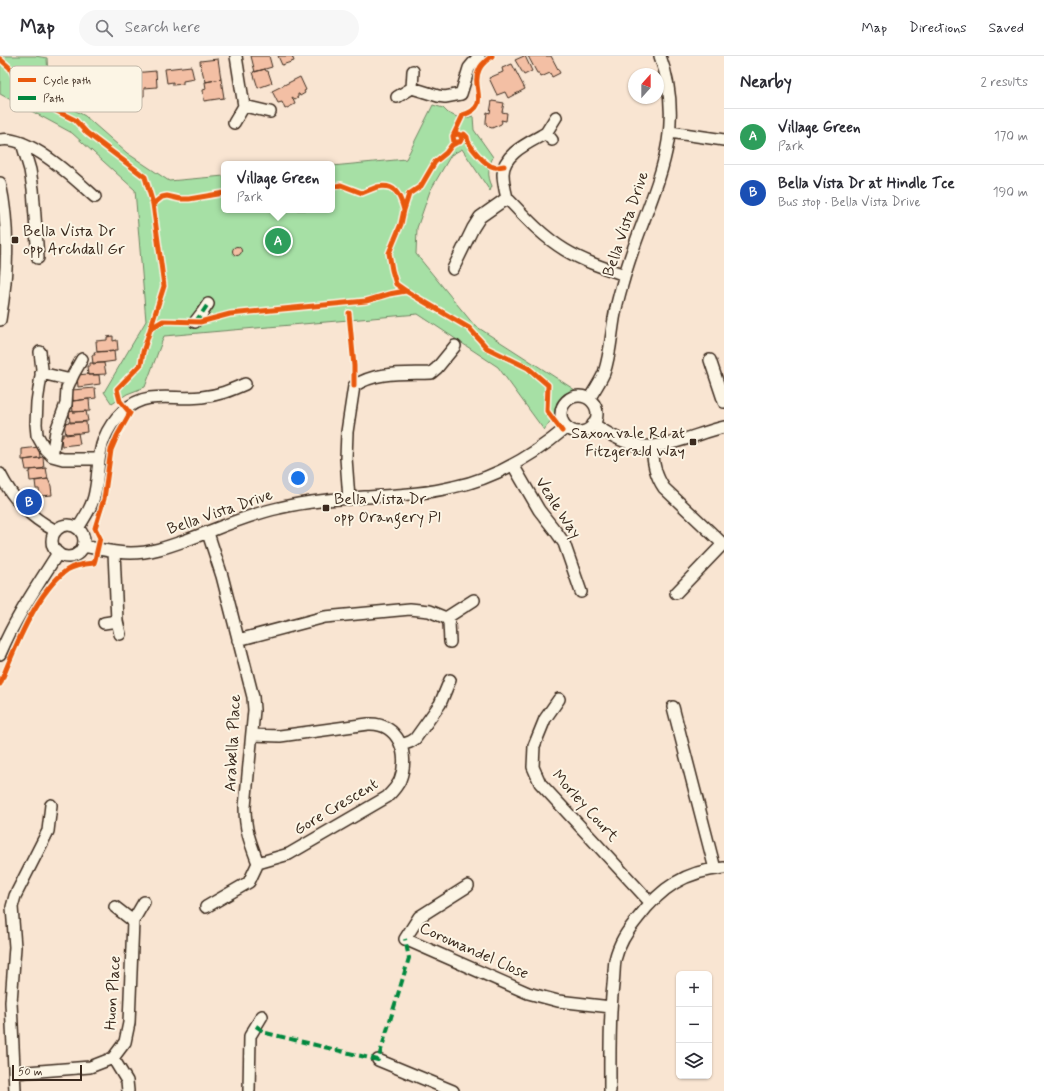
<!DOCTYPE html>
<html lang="en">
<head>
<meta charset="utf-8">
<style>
  :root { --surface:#fff; --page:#f7f7f7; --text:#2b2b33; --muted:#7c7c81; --line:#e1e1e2; --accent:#0f766e }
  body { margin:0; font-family:Mynerve,sans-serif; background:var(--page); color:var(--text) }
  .controls { position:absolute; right:12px; bottom:12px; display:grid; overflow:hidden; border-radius:6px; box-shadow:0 1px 3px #0004 }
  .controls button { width:36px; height:36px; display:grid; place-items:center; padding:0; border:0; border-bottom:1px solid var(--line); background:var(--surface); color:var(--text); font:20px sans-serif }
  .compass { position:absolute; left:628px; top:12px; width:36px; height:36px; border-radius:50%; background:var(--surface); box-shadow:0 1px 3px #0004; rotate:21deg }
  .scale { position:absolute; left:12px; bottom:10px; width:70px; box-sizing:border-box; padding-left:4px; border:2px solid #3b2a1e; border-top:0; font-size:11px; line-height:14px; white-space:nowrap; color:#3b2a1e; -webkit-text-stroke:3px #fcf5e5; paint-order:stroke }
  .you { position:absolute; left:298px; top:422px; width:14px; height:14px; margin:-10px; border:3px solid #fff; border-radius:50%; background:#1a73e8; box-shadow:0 0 0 6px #1a73e833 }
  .badge { display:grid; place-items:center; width:26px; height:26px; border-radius:50%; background:var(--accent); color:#fff; font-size:13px; font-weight:700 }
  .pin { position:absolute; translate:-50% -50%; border:2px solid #fff; box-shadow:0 1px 4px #0006 }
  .popup { position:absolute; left:221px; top:105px; width:114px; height:52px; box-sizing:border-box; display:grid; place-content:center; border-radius:6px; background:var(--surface); filter:drop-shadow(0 1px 3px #0005); font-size:13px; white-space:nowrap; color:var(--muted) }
  .popup b { font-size:15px; color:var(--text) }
  .popup::after { content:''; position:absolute; left:50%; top:100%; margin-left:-8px; border:8px solid transparent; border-top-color:var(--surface) }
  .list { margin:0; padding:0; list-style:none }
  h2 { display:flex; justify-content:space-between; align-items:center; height:52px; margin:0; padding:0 16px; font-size:17px }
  h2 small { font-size:13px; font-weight:400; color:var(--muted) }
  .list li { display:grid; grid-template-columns:26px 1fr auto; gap:12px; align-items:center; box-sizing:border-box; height:56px; padding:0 16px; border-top:1px solid var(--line) }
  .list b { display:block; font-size:15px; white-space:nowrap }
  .list p { margin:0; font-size:13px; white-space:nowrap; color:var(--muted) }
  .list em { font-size:13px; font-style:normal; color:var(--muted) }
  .icon { flex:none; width:22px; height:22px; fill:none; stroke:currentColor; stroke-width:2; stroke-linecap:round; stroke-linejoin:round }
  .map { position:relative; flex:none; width:724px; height:1035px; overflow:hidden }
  header { display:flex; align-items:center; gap:24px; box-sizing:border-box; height:56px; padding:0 20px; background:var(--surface); border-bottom:1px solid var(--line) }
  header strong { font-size:19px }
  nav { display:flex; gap:22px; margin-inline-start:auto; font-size:14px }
  .search { width:280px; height:36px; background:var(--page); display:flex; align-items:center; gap:10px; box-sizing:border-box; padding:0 14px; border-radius:22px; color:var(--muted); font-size:15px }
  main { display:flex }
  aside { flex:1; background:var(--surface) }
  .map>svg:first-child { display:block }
</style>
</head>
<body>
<header>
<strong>Map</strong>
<div class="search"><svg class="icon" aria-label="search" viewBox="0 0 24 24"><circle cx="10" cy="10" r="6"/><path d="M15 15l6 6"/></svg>Search here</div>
<nav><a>Map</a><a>Directions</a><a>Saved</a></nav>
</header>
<main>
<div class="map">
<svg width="724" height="1035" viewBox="0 0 724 1035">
  <rect width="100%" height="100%" fill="#f9e5d2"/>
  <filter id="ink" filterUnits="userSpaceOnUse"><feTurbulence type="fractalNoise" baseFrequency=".025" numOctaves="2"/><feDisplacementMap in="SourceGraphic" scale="8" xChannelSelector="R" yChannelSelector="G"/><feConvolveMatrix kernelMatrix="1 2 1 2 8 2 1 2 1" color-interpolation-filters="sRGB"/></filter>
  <g filter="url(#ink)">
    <path fill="#a6e0a5" stroke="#708562" d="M2 0H35L47 2 49 40 85 60 127 97 169 125 224 120V154H332V110L406 103 433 49 443 52 448 57 457 61 466 62 473 60 474 74 493 101C488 112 487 119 492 130L490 135 462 93 451 99 430 135 417 172 416 198 474 269 575 334 564 338 557 346 554 360 544 374 498 311 418 258 164 280 145 331 127 338 112 348 104 336 146 265 135 134 72 77 0 38V4Z"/>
    <path fill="#f3bfa4" stroke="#3b2a1e" d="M251 0H269L272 11 255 16Z
      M278 0H292L294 5 282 9Z
      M524 0H525L532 15 524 19 515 4Z
      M528 0H551L560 17 552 21 550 17 541 21 539 17H537Z
      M218 3 221 23 206 26 205 21 204 22 202 14H201L200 5Z
      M512 8 525 33 508 42 505 36 497 39 489 22 503 16 502 12Z
      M191 10 194 23 183 25V28L173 29V26L167 27 165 13Z
      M88 13H96L100 16V23H101V27L104 30V49L93 50V37H89V39H80V35H82V26H81V16H88Z
      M265 13 266 15H268L272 27 258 32 253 16Z
      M156 15 157 31 144 32V40L136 41 133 17Z
      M64 16 78 17 79 37 77 40H74L71 37 55 36V19H64Z
      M107 20H131V40H107Z
      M300 21 306 34 304 35 305 37 300 40 299 38H298V41L295 43 292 41 295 48 285 53 282 46 278 47 272 35Z
      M221 23 224 42 204 45 203 34 206 33 205 26Z
      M492 45 504 47 502 56 507 57 506 65 501 64 502 66 501 68 492 72 489 71 486 68V65L487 56 490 57Z
      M232.5 195a4.5 4.5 0 1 1 9 0a4.5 4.5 0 1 1-9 0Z
      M113 280V285L117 284 118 294H115V295L97 296 96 285 107 284V281Z
      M109 295V296L114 295 115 305 93 308 92 299H95L94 296Z
      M90 307H104L106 318 88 319 87 310H90Z
      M88 318V319H99L100 328 78 331 77 319Z
      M95 332 96 342 73 345 72 334Z
      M89 343 90 355 73 356 72 345Z
      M73 355V356L86 355 88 365 70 367 69 356Z
      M70 366H86L87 376 66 379 64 367Z
      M78 377 80 388 62 390 61 381H63V378Z
      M39 391 40 402 22 404V393Z
      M43 401 44 413 26 414 24 404Z
      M46 412 48 423 30 425 29 416H31L30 414Z
      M48 423 51 430 52 439 40 440 39 433H36L35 425Z"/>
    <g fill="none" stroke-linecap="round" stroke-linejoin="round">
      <defs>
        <path id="minor" d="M413 15 412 32 438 40 445 41 461 38 469 12 479 0
          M397 41 412 32
          M244 50 270 56
          M234 67 244 50 236 0
          M670 76 724 84
          M546 77 556 61
          M0 84C28 78 75 123 95 141
          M22 87 30 114 33 133 38 202
          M0 127C10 173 8 218 0 264
          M507 142C525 161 542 180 565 194 583 205 604 212 625 219
          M507 142C505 134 503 126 503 118 503 97 531 86 546 77L552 84
          M453 213 473 172 480 161 507 142
          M195 266 202 257 208 248
          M40 296 42 313 37 346 36 368 37 379 45 393 52 400 63 403H99
          M710 304 724 346
          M41 317 71 324
          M561 358a18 18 0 1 1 36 0a18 18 0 1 1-36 0Z
          M589 343C594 335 600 326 604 317 610 300 611 281 614 263 616 249 620 236 624 222 645 145 691 84 660 0
          M593 368C604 375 614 382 626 386 658 399 693 378 724 371
          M652 391C653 406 655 419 664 432L724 489
          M52 400 56 375 66 348 67 332 74 317 82 303
          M513 409 539 454 557 477 564 487 581 536
          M0 418C13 444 30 461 56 475
          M349 443 346 402 347 376 354 330C376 315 405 318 431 317L437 312 455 290
          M52 485a16 16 0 1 1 32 0a16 16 0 1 1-32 0Z
          M78 472C85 461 93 449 95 436 99 418 97 400 104 383 112 363 129 345 150 342 167 340 185 343 202 341 219 339 229 335 245 328
          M208 477 222 520 253 641 254 654 245 751C245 774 250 786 258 807
          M84 490C99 493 115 497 131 497 150 497 167 491 184 485 215 474 246 459 279 452 307 445 337 443 366 441 395 439 425 438 453 431 497 422 534 399 567 371
          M114 496 117 565 120 578
          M676 537 723 488
          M446 562 474 544
          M104 567 117 565
          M238 584 325 561 410 553 429 555 446 562 449 566 450 586
          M0 598C15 562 37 530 58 497
          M559 643 545 663 534 690 533 711 540 727 650 846
          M673 651 715 813
          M252 679 280 680 368 668C399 666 410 699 400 724 397 731 392 736 387 741L289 798 258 807
          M401 689 410 686 415 683 440 648 450 624
          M468 830 419 861 405 883 528 937 558 945 611 951
          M115 851 133 865
          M206 851 249 826 258 807
          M113 1002 127 1025 128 1035
          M378 1004 453 1035
          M15 1017 90 1011 113 1002 125 986 129 967 133 865 144 846
          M15 1035 11 946 15 891 12 851 15 840 48 775 51 749
          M249 1035 250 980 262 960
          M610 1035C610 1000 609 964 613 929 614 921 614 912 615 904 619 887 627 875 638 862 661 832 685 815 724 812"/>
      </defs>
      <use href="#minor" stroke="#3b2a1e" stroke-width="14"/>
      <use href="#minor" stroke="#fcf5e5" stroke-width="11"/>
      <path stroke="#00873e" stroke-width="4" stroke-dasharray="8 4" stroke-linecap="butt" d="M195 266 202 257 208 248
        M256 970 266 977 378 1004 409 902 405 883"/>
      <defs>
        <path id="cycleway" d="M0 3 10 12 20 32 26 37 35 40 57 55 75 64 87 77 145 121 153 148 164 230 143 296 141 308 117 333 120 345 130 357 117 380 111 394 104 443 95 472 100 482 95 504 94 507C84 508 75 509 67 514 36 536 14 594 0 628
          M455 79 458 78 460 79 462 82 460 86H454L453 80 463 59C492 50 470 31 479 14 481 8 487 4 492 0
          M462 79 464 78 467 81C467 89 486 110 494 111 497 112 501 110 504 110
          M332 131 341 129 362 137C367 135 372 133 377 131 395 127 400 139 404 154L409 138 421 130 435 106 446 97 452 89 456 87
          M153 148 162 141 167 140 180 143H189L224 137
          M404 154 401 168 389 197 392 214 396 228 406 235
          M349 257 354 310V330
          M151 272 163 265 200 266 230 258 366 245 389 238 406 235 469 272 487 292 528 312 548 329 547 355 562 375"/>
      </defs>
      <use href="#cycleway" stroke="#fcf5e5" stroke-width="8"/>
      <use href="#cycleway" stroke="#e8590c" stroke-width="5"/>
    </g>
  </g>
  <g fill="#3b2a1e" stroke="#fcf5e5" stroke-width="1.5">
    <rect x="11" y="180" width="8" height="8" rx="2"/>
    <rect x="689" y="382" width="8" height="8" rx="2"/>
    <rect x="322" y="448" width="8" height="8" rx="2"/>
  </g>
  <g text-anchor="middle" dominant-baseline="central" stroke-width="4" stroke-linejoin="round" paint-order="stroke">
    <g font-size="16" fill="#3b2a1e" stroke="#fcf5e5">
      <text transform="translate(626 168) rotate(-71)">Bella Vista Drive</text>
      <text transform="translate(558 452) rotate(57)">Veale Way</text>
      <text transform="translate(220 456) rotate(-19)">Bella Vista Drive</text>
      <text transform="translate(233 687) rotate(-87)">Arabella Place</text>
      <text transform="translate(585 750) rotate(48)">Morley Court</text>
      <text transform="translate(336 751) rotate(-31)">Gore Crescent</text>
      <text transform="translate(474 895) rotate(24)">Coromandel Close</text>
      <text transform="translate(113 937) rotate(-86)">Huon Place</text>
    </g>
    <g font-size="16" fill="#3b2a1e" stroke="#fcf5e5" text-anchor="start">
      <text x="23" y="175">Bella Vista Dr<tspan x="23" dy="18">opp Archdall Gr</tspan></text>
      <text x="685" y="377" text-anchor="end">Saxonvale Rd at<tspan x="685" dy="18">Fitzgerald Way</tspan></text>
      <text x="334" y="443">Bella Vista Dr<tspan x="334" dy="18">opp Orangery Pl</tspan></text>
    </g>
  </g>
  <rect x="10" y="10" width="132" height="46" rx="6" fill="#fcf5e5" stroke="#c2b8a9" stroke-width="1"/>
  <rect x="18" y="22" width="18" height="4" fill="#e8590c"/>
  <rect x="18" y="40" width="18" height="4" fill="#00873e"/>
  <g font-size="11" fill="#3b2a1e">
    <text x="43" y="28">Cycle path</text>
    <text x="43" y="46">Path</text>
  </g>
</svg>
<div class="controls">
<button>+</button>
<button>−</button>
<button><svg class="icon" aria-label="layers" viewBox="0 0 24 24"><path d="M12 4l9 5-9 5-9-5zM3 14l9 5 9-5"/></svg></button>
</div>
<svg class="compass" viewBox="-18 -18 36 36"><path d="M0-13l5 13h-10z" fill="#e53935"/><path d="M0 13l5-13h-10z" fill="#7c7c81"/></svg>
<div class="scale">50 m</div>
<div class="you"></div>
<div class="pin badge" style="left:278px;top:185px;background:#2e9e5b">A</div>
<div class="popup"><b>Village Green</b>Park</div>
<div class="pin badge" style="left:29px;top:446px;background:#1a4fb4">B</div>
</div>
<aside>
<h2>Nearby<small>2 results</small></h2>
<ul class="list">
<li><span class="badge" style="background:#2e9e5b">A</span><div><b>Village Green</b><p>Park</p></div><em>170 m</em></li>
<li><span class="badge" style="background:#1a4fb4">B</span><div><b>Bella Vista Dr at Hindle Tce</b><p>Bus stop · Bella Vista Drive</p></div><em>190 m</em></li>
</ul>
</aside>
</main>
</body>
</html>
